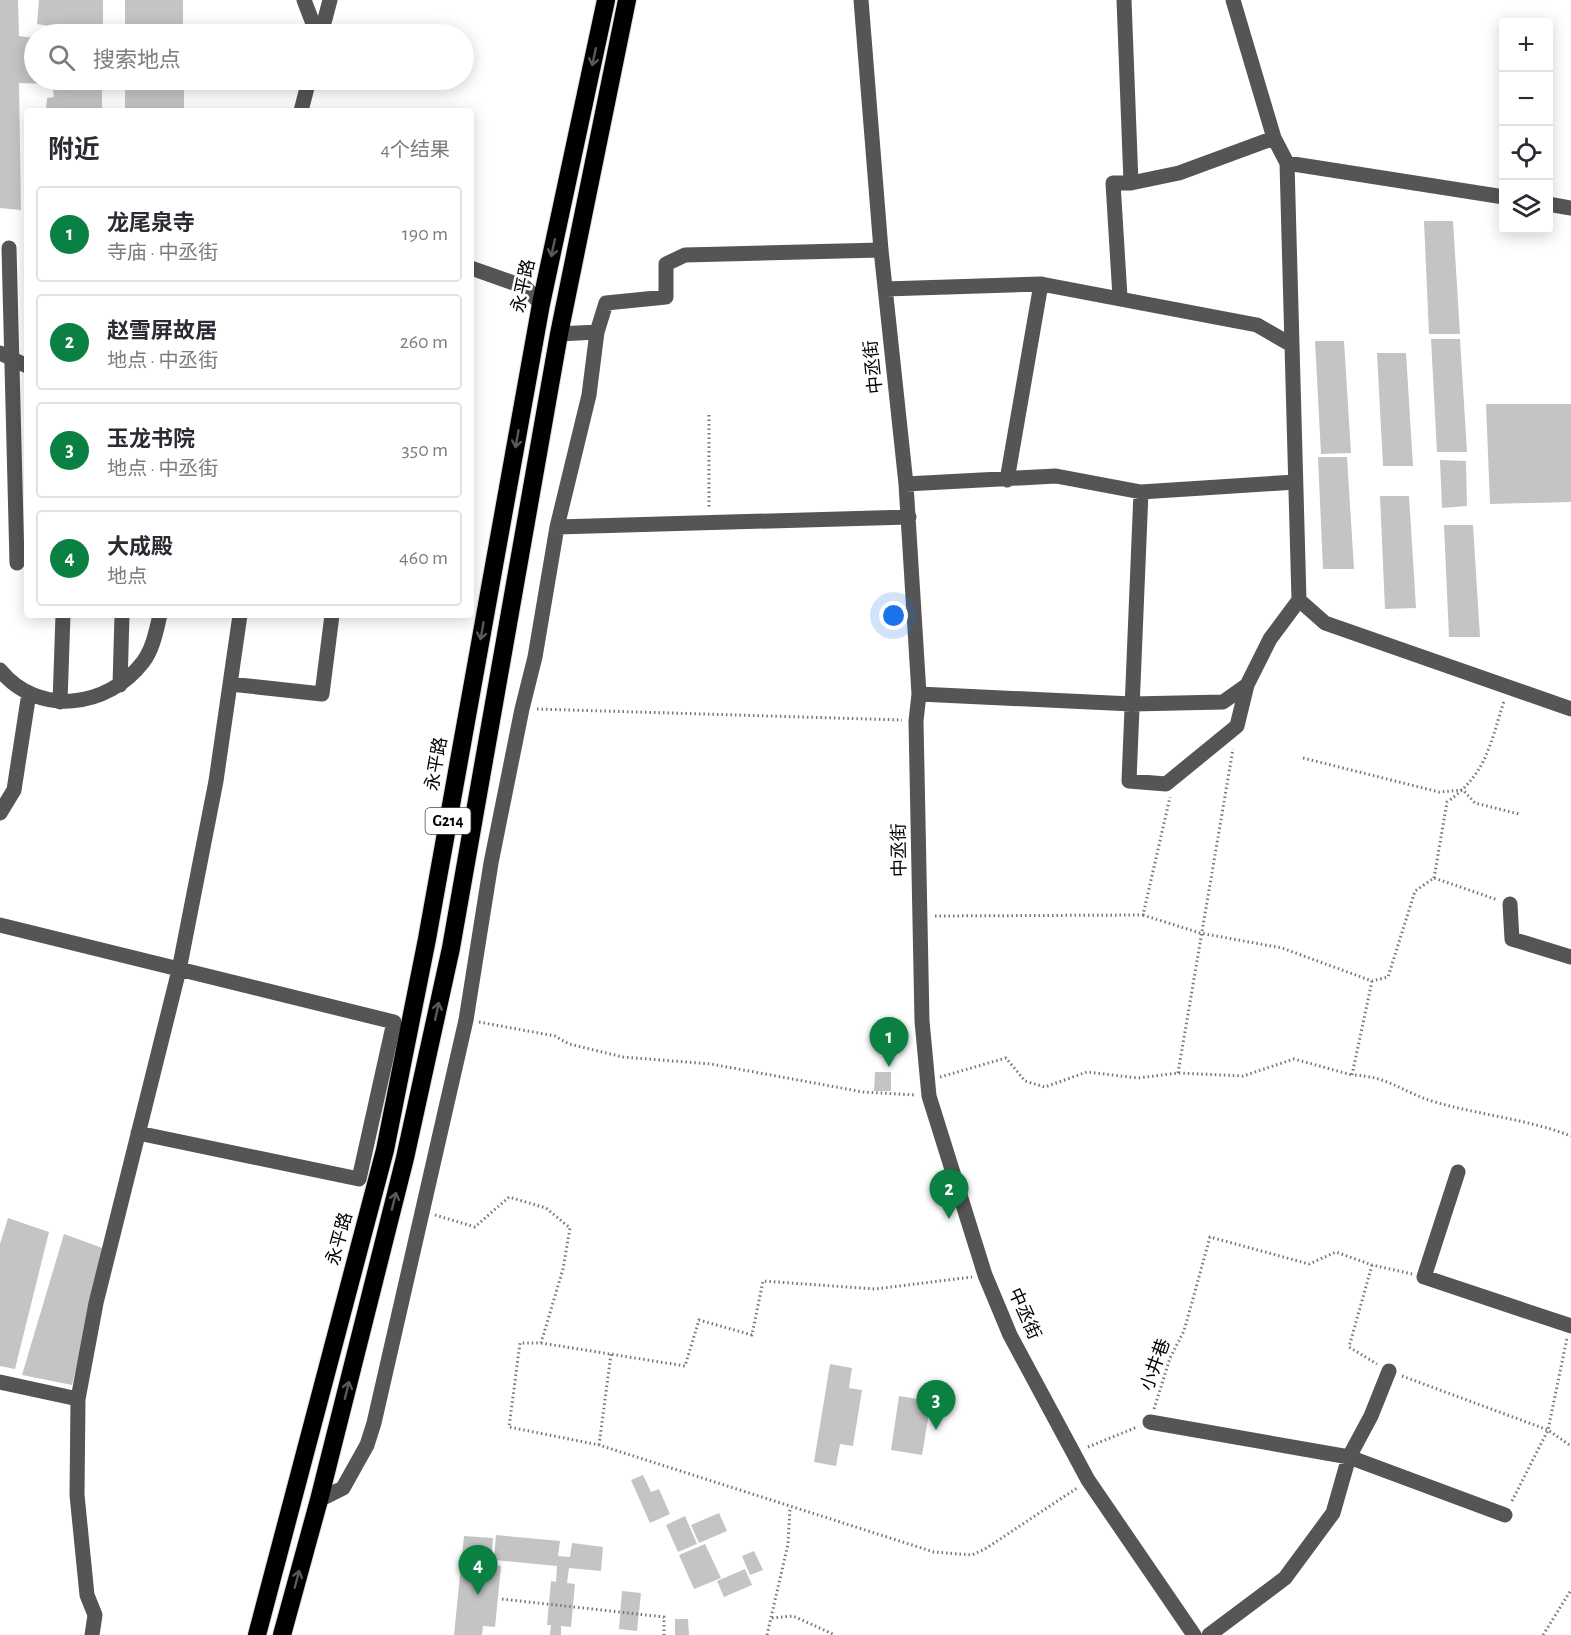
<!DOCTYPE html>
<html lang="zh">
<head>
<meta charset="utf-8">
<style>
  :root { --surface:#fff; --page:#f2f2f3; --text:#2b2b33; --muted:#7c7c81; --line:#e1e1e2; --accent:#0b8043 }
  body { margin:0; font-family:"Alegreya Sans","Noto Sans SC",sans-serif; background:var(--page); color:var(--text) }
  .controls { position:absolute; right:18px; top:18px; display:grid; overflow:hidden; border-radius:6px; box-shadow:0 3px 15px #0003 }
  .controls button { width:54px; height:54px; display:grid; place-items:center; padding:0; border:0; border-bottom:2px solid var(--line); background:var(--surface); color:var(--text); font:30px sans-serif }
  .you { position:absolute; left:894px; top:616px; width:21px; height:21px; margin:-15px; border:4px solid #fff; border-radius:50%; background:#1a73e8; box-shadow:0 0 0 9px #1a73e833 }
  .badge { display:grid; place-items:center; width:39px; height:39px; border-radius:50%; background:var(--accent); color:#fff; font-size:20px; font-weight:700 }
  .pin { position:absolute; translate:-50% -50px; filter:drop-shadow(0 2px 3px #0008) }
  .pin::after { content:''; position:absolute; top:32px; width:21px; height:18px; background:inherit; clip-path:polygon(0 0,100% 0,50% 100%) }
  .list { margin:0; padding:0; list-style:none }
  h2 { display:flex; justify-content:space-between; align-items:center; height:78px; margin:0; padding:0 24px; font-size:26px }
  h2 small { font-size:20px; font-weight:400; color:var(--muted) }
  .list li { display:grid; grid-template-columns:39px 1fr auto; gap:18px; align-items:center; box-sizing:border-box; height:96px; margin:0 12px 12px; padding:0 12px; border:2px solid var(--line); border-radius:6px }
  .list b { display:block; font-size:22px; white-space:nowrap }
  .list p { margin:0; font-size:20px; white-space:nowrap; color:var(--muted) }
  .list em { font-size:20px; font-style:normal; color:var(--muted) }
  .icon { flex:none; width:33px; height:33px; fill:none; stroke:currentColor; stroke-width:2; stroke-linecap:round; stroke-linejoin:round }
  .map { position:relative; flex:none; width:1571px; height:1635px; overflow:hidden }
  .search { position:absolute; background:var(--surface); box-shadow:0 3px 15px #0003; left:24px; top:24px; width:450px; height:66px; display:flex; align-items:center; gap:15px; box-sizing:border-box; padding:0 21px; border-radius:33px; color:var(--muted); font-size:22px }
  .panel { position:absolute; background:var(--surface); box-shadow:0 3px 15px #0003; left:24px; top:108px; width:450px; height:510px; border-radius:6px }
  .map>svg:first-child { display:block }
</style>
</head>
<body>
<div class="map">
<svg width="1571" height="1635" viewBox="0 0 1571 1635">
  <rect width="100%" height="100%" fill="#fff"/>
  <path fill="#c4c4c4" d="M0 0H18L19 36 34 38V80H102V111H46L47 98 54 97 52 84 19 83 21 210 0 208Z
    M39 0H103V34H50V26L37 24Z
    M125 0H183V34H125Z
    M125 80H184V111H125Z
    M1424 221H1453L1460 334H1429Z
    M1431 339H1460L1467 452H1437Z
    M1315 341H1344L1351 453 1321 454Z
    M1377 353H1406L1413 466H1383Z
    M1486 404H1571V502L1490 504Z
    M1318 457H1347L1354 569H1323Z
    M1440 460 1466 461 1467 506 1442 508Z
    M1380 496H1409L1416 608 1385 609Z
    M1444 525H1473L1480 637H1449Z
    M875 1072H891V1091H874Z
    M8 1218 49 1232 15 1369 0 1366V1244Z
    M64 1234 105 1249 72 1385 22 1375Z
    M830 1364 852 1368 849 1388 862 1390 853 1446 840 1444 836 1466 814 1462Z
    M899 1396 931 1401 922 1455 891 1450Z
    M643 1475 651 1492 659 1489 670 1514 650 1523 631 1480Z
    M719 1513 727 1531 699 1543 691 1525Z
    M685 1516 697 1544 678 1552 666 1525Z
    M496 1535 560 1541 558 1556 570 1557 572 1543 603 1547 601 1571 569 1568 567 1583 575 1584 571 1627 561 1626V1635H550L551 1625H547L551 1581 556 1582 557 1566 494 1560Z
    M464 1536 493 1538 491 1565 501 1566 495 1627 483 1626 482 1635H454Z
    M705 1544 721 1578 694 1589 679 1555Z
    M754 1551 763 1570 750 1575 742 1556Z
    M745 1569 752 1585 724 1597 717 1581Z
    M622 1591 641 1593 637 1631 619 1629Z
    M675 1619H688L689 1635H675Z"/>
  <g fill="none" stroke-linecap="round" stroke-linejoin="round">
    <defs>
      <path id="highway" d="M257 1635 385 1150 427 939 541 304 606 0
        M282 1635 319 1500 405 1158 451 948 559 334 627 0"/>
    </defs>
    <use href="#highway" stroke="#dbdbdb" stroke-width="20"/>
    <path stroke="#777" stroke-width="3" stroke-dasharray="1.5 3" stroke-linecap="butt" d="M709 415V509
      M537 709 902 720
      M1303 758 1439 792 1463 790 1475 803 1519 814
      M1434 878 1447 802C1487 774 1490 744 1504 701
      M1143 915 1200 933 1282 948 1372 981 1388 977 1415 891 1434 878 1498 900
      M935 916 1143 915 1170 797
      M1372 981 1352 1075C1389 1076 1403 1093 1435 1102 1480 1115 1527 1119 1571 1136
      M479 1022 555 1036 569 1044 623 1057 711 1064 863 1092 915 1095
      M1178 1073 1233 749
      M940 1077 1006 1058 1025 1081 1045 1087 1087 1072 1138 1078 1178 1073 1243 1076 1294 1059 1352 1075
      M435 1215 475 1227 509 1197 546 1208 570 1228 563 1269 541 1343H520L509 1427 599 1445 934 1552 972 1555 985 1549 1077 1488
      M1372 1265 1349 1347 1377 1364
      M541 1343 685 1366 699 1320 752 1335 763 1281 875 1289 972 1277
      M1402 1376 1548 1430 1571 1446
      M1154 1409 1170 1358 1184 1331 1210 1237 1309 1264 1336 1252 1372 1265 1412 1274
      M599 1445 611 1354
      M1088 1447 1137 1427
      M1512 1501 1548 1430 1567 1338
      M502 1599 664 1617V1635
      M772 1618 793 1616 835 1635
      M767 1635 788 1544 790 1508
      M1543 1635 1571 1590"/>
    <path stroke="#555" stroke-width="15" d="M304 0 317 34
      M861 0 881 250 906 484 919 694 916 721 922 1021 929 1096 985 1275 1010 1335 1088 1480 1194 1635
      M1233 0 1274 138 1287 163 1299 600 1325 623 1571 709
      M321 34 330 0
      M301 111 309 80
      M1287 163 1504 197
      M1131 183 1179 173 1274 138
      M1548 204 1571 208
      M9 248 17 563
      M471 268 525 287 541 304
      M885 289 1041 284 1257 325 1290 344
      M1120 297 1113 183H1131L1124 0
      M597 332 606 303 666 297V264L685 255 881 250
      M0 353 27 366
      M1007 480 1041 284
      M906 484 1056 476 1141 492 1295 482
      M1141 492 1129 781 1166 784 1237 726 1247 685 1270 639 1299 600
      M557 527 909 517
      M0 670C38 717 108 708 143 662 153 649 156 631 160 615
      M230 684 322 694 332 615
      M120 685 122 615
      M919 694 1132 704 1223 702 1247 685
      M60 702 63 615
      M0 813 14 790 29 693
      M1510 904 1512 939 1571 957
      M0 925 394 1022 359 1179 138 1133
      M1458 1172 1424 1277 1571 1326
      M0 1382 78 1399
      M1150 1422 1349 1457 1505 1515
      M319 1500 343 1488 367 1445 374 1423 466 1020 491 863 522 709 535 657 557 527 589 395 597 332 559 334
      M92 1635 95 1615 87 1595 77 1495 78 1399 96 1303 179 970 216 781 240 615
      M1209 1635 1285 1578 1333 1513 1349 1457 1371 1416 1389 1371"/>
    <use href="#highway" stroke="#000" stroke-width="18"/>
  </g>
  <defs><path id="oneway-shaft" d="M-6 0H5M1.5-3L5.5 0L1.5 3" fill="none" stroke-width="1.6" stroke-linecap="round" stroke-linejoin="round" transform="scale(1.5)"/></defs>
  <g stroke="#595959">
    <use href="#oneway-shaft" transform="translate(594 57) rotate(102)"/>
    <use href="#oneway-shaft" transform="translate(553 248) rotate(102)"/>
    <use href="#oneway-shaft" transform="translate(517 439) rotate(100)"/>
    <use href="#oneway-shaft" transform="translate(482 631) rotate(100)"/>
    <use href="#oneway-shaft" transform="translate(437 1011) rotate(-78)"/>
    <use href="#oneway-shaft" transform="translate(394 1201) rotate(-76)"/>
    <use href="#oneway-shaft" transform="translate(347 1390) rotate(-76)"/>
    <use href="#oneway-shaft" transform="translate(297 1579) rotate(-75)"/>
  </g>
  <g text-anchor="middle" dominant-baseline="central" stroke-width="5" stroke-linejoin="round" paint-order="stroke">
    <rect fill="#fff" stroke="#4c4c4c" stroke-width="1.5" x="425.5" y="808" width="45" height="26" rx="4.5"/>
    <g font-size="16" font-weight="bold" fill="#000">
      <text x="448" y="821">G214</text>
    </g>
    <g font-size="18" fill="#000" stroke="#fff">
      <text transform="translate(524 286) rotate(-78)">永平路</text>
      <text transform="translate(874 367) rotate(-96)">中丞街</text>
      <text transform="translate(437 764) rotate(-80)">永平路</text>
      <text transform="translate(900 850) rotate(-91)">中丞街</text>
      <text transform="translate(340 1239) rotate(-75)">永平路</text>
      <text transform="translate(1024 1314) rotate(66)">中丞街</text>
      <text transform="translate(1156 1365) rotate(-70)">小井巷</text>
    </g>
  </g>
</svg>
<div class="controls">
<button>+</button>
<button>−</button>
<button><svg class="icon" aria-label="locate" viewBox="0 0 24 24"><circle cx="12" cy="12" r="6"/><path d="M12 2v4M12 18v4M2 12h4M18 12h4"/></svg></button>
<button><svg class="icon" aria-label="layers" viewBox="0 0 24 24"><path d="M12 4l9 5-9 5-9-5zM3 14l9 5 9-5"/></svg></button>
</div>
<div class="you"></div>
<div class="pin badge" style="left:889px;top:1067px">1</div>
<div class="pin badge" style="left:949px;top:1219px">2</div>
<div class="pin badge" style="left:936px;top:1430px">3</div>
<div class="pin badge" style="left:478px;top:1595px">4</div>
<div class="search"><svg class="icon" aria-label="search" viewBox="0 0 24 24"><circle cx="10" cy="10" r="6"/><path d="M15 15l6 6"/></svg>搜索地点</div>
<section class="panel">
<h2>附近<small>4个结果</small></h2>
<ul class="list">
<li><span class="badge">1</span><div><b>龙尾泉寺</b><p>寺庙 · 中丞街</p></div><em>190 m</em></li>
<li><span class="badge">2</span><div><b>赵雪屏故居</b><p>地点 · 中丞街</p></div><em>260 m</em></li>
<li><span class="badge">3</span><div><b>玉龙书院</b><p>地点 · 中丞街</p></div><em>350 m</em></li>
<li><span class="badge">4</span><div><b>大成殿</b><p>地点</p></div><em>460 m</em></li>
</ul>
</section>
</div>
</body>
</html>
